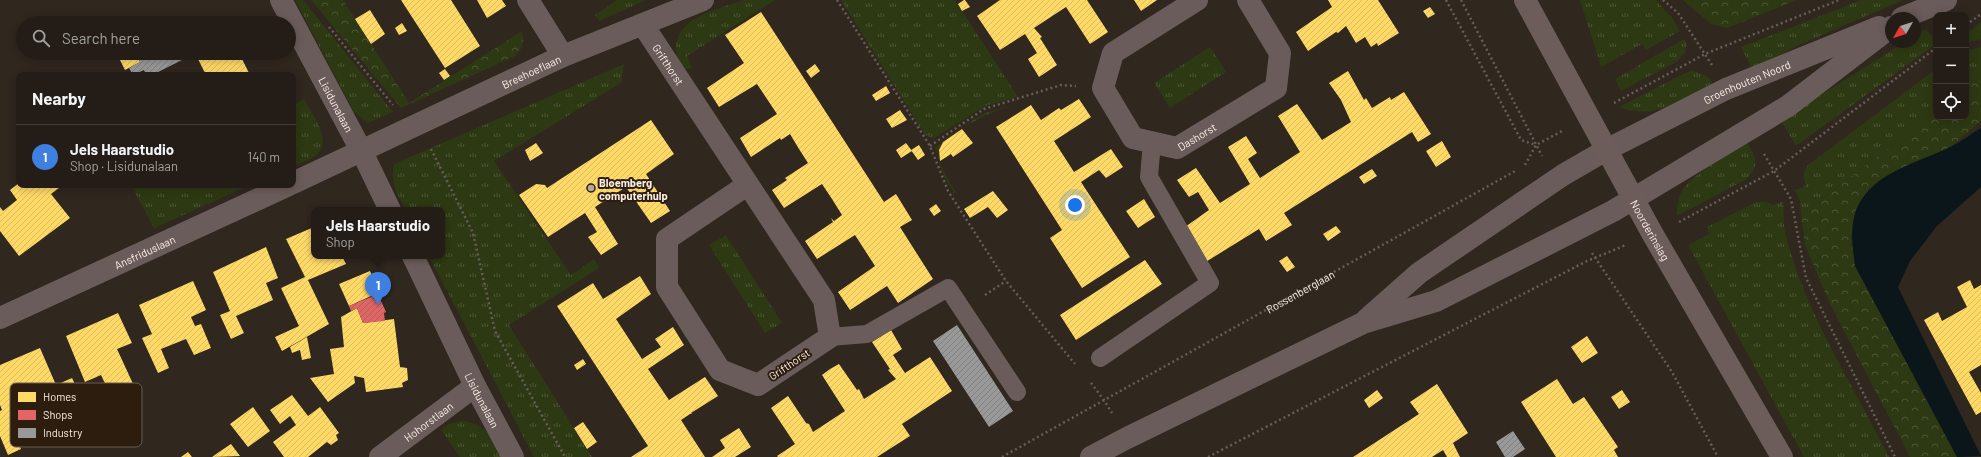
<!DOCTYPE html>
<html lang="en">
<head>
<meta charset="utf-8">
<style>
  :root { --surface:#241d17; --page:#2c2620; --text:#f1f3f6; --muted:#a3a2a1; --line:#413b36; --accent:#0b8043 }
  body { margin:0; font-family:Barlow,sans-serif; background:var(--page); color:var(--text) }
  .controls { position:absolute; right:12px; top:12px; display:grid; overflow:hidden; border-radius:8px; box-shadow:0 2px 10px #0003 }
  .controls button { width:36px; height:36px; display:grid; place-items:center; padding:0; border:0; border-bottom:1px solid var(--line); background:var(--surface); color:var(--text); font:20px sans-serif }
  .compass { position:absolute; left:1885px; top:12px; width:36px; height:36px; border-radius:50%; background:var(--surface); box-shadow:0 2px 10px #0003; rotate:231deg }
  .you { position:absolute; left:1075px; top:205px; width:14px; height:14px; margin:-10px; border:3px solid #fff; border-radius:50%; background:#1a73e8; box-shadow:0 0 0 6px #1a73e833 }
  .badge { display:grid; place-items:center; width:26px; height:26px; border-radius:50%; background:var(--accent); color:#fff; font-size:13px; font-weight:700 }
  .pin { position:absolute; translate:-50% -33px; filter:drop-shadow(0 1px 2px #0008) }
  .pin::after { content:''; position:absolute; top:21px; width:14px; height:12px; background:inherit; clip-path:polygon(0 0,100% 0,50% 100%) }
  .popup { position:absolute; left:311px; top:207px; width:134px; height:52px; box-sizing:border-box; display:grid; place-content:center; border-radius:8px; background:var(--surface); filter:drop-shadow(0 1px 3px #0005); font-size:13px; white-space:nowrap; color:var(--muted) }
  .popup b { font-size:15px; color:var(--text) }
  .popup::after { content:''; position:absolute; left:50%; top:100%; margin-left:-8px; border:8px solid transparent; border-top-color:var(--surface) }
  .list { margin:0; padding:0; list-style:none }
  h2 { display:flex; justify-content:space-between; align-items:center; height:52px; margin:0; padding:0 16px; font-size:17px }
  h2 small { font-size:13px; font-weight:400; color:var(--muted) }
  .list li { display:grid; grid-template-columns:26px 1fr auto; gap:12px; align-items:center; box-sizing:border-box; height:64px; padding:0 16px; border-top:1px solid var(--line) }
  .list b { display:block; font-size:15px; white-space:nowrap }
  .list p { margin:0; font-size:13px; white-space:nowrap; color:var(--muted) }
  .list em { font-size:13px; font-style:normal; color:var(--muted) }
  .icon { flex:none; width:22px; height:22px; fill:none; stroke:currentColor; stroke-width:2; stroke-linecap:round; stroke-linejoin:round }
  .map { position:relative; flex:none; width:1981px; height:457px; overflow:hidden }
  .search { position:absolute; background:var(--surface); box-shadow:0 2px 10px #0003; left:16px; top:16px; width:280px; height:44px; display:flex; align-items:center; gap:10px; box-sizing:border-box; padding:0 14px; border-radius:22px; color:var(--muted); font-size:15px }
  .panel { position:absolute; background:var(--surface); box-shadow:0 2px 10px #0003; left:16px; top:72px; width:280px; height:116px; border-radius:8px }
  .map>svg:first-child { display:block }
</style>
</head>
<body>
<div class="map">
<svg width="1981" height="457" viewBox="0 0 1981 457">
  <defs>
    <pattern id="grass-tufts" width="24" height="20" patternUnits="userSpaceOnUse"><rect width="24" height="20" fill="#2d3912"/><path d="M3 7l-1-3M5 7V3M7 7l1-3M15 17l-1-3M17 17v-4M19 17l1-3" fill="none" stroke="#4c5634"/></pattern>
    <pattern id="forest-crowns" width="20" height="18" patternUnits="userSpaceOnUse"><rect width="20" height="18" fill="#2d3912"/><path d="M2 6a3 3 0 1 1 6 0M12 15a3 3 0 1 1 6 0" fill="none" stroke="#4c5634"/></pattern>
    <pattern id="homes-hatch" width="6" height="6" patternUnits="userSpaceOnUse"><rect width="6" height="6" fill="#ffd966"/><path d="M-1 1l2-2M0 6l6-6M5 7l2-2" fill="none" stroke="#dbbc5f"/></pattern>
    <pattern id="shops-hatch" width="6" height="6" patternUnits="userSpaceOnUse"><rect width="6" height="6" fill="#e06666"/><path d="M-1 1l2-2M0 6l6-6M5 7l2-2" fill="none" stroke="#b35d5c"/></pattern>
    <pattern id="industry-hatch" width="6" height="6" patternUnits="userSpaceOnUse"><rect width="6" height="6" fill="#999"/><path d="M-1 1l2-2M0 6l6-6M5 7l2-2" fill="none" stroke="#828180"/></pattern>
  </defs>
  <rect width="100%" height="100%" fill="#30271f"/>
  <path fill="url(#grass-tufts)" d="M295 0H303L393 112 368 123 354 112Z
    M617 0H646L599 21 595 15Z
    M744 0H775L687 56 692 67 689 69H684C678 63 676 55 676 47 676 17 722 8 744 0Z
    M841 0H955L1018 97 985 106 936 137 933 138 925 135Z
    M1580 0H1656L1673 19 1680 31 1646 50 1642 44 1601 67Z
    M1861 0H1903L1799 45 1752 69 1741 47Z
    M1981 22V39L1966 43V35Z
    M1926 29 1936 41V44L1796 146 1781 120 1905 42H1915V35Z
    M1684 39 1687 44 1685 52 1678 61 1621 91 1615 79Z
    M1210 47 1226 72 1170 108 1154 83Z
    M1981 47V77L1966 89V51Z
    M624 64 621 83 494 161 571 275 594 259 599 268 509 325 592 457H534L429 256H442V210H406C397 194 390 182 394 164Z
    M1936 69V112L1801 215 1800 201 1795 190 1806 186 1803 174 1808 165Z
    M1692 71C1701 73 1711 76 1713 85 1682 100 1653 121 1619 107L1685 73Z
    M304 99C312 115 334 140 316 155 310 160 300 163 293 166V105Z
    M1746 144H1748C1758 160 1759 167 1745 180L1677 216C1677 205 1678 195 1685 187 1696 172 1729 155 1746 144Z
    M131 185H250L154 228Z
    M1783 201C1784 210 1783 221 1785 231 1802 308 1854 386 1889 457H1804L1688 245 1709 234 1707 227 1756 202H1767L1773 205Z
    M726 235 782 323 765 333 709 245Z
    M461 421C486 423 491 437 502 457H460L441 430 449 424Z"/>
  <path fill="url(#forest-crowns)" d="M311 0H343L409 103 522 31C524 43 523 48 515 56L401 108Z
    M1683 0H1797L1727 28 1711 24Z
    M1981 77V121L1951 147 1882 179 1865 195 1856 209 1851 237 1855 266 1957 457H1910L1831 306 1805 245 1801 215 1936 112V117H1966V89Z
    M1012 105C995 111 944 132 939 149 936 162 949 181 955 191L954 193 944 177 935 147 982 114Z"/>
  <path fill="#0a161a" d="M1981 128V187L1937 226 1910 261 1898 287 1981 456 1957 457 1855 266C1853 247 1849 227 1857 208 1873 172 1918 163 1950 147 1961 142 1971 134 1981 128Z"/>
  <path fill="url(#homes-hatch)" d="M401 0H451L480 46 445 68Z
    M477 0H502L506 6 487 18Z
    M964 0H965L970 7 962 11 958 4Z
    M1000 0H1087L1108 32 1090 44 1066 7 1034 28 1042 37 1040 38 1057 65 1039 77 1028 59 1037 53 1025 34 1000 50 977 16Z
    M1134 0H1157L1141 11Z
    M1328 0H1378L1399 33 1378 46 1377 43 1371 47 1365 37 1356 43 1346 26 1338 33 1336 32 1308 51 1296 32 1332 7Z
    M1430 7 1435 14 1428 18 1423 11Z
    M370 10 385 34 371 44 355 19Z
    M761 12 884 202 896 194 912 220 900 227 933 279 898 303 887 286 850 310 838 292 875 266 855 235 817 259 805 241 833 222 831 218 834 221 842 215 832 199 822 184 784 208 772 190 787 180 785 178 808 163 799 149 790 134 781 140 780 138 751 157 740 138 777 114 757 84 719 107 707 88 744 63 725 35Z
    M402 23 407 31 399 35 395 28Z
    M133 53H135L140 62 125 70 120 60Z
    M204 53H239L250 75H206L197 57Z
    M815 64 820 71 811 78 806 71Z
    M445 69 450 76 444 80 439 73Z
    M1348 71 1364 100 1366 98 1372 108 1390 97 1391 100 1404 92 1431 134 1418 142 1412 132 1284 213 1292 225 1266 241 1259 229 1204 263 1185 227 1209 210 1198 192 1189 197 1177 180 1196 168 1220 203 1250 184 1228 147 1246 136 1257 153 1248 159 1260 178 1300 152 1278 116 1297 104 1322 140 1351 122 1341 100 1329 83Z
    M886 86 890 93 876 101 872 95Z
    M1079 99 1091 117 1054 141 1074 172 1111 149 1123 167 1106 178 1099 170 1081 182 1130 257 1082 288 1050 238 1062 230 996 127 1031 105 1041 120 1059 108 1061 110Z
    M900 110 907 120 892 128 886 119Z
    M651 120 674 154 646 174 670 211 651 223 626 187 595 207 618 244 601 255 588 237 597 232 585 213 548 237 519 195 536 184 545 185 547 188Z
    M962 129 973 143 953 157 951 154 940 161 939 150 943 142Z
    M1442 141 1451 157 1436 167 1426 151Z
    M536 143 543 153 530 161 525 150Z
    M906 143 912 151 901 158 896 150Z
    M919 145 925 155 918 160 911 150Z
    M1372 169 1377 176 1364 184 1359 177Z
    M19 183V185H63L51 194 70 218 19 256 0 231V207L3 211 17 200 10 190Z
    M993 191 1008 210 997 218 988 207 970 218 964 209Z
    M1144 199 1155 217 1138 228 1126 211Z
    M936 204 941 211 934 216 929 209Z
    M1336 226 1341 232 1328 241 1323 234Z
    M314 227V256H342L346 264 308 280 329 324 282 351 275 337 299 326 281 288 305 277 286 239Z
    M266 247 278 278 266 283 273 300 236 316 244 333 231 339 220 315 230 311 213 272Z
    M1287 256 1295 267 1287 272 1279 261Z
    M1145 260 1162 284 1076 340 1060 315Z
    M370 271 380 292 349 306 339 284Z
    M640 276 651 294 616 319 642 359 661 347 655 339 673 327 684 345 648 369 669 400 705 377 718 396 691 413 692 414H690L681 420 705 457H631L648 446 557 306 593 283 603 299Z
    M1970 280 1974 289 1981 285V365L1969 372 1981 393V412L1976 415 1924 320 1938 312 1942 321 1967 307 1957 287Z
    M193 281 206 310 191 317 195 326 201 324 211 348 194 355 186 339 161 349 169 368 158 373 142 338 152 334 139 305Z
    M357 308 363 323 394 319 400 367 407 368 408 380 402 383 403 387 366 392 364 378 354 376 355 383 328 402 310 378 334 374 330 349 344 347 341 317Z
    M118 313 132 343 117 349 134 386 111 396 101 375 85 382 66 336Z
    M891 330 902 349 893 355 905 373 930 357 952 391 902 424 910 436 877 457H778L777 456 795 444 771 408 788 396 806 423 809 424 813 432 845 411 822 375 830 369 839 364 857 390 859 389 864 399 896 379 888 370 890 369 872 342Z
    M1587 336 1598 353 1582 363 1571 347Z
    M307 337 311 358 302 360 300 350 292 353 290 347Z
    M40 348 56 385 72 378 85 405 68 413 59 391 14 411 18 421 10 424 21 449 8 455 0 436V411L2 410 0 405V365Z
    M583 359 586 364 577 370 574 365Z
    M1557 379 1573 404 1584 397 1618 447 1614 450 1618 457H1556L1521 402Z
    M1437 384 1468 433 1453 443 1460 457H1447L1443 450 1432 457H1353L1419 414 1410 402Z
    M1377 390 1383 398 1369 408 1364 400Z
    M1622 390 1630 402 1619 409 1611 397Z
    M292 395 308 416 320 407 339 433 336 435 338 440 331 445 327 442 308 457H284L273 442 296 425 290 416 280 424 270 410Z
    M253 407 270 431 248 447 230 424Z
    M130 414 139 433 108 447 99 428Z
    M583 422 597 442 587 449 574 428Z
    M739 428 751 447 735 457H712L725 448 720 440Z
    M231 444 240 456 212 457 219 452Z
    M188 452 192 457H181Z"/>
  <path fill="url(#shops-hatch)" d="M378 294 386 312 384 313 385 321 363 323 357 308 351 311 349 306Z"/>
  <path fill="url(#industry-hatch)" d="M135 53H179L182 60 152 75H146L144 70 133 75 129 68 140 62Z
    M957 325 1013 411 989 427 933 341Z
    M1513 431 1525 449 1513 457H1505L1496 442Z"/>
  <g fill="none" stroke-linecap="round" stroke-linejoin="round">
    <g stroke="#675d5a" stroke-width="2.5" stroke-dasharray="2 3" stroke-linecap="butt">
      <path d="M837 0 930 146 948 191 1006 281 1075 364"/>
      <path d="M1446 0 1521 140 1536 145"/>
      <path d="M1461 0 1542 156"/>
      <path d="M1663 0 1678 13 1712 65"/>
      <path d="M1966 25 1981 14"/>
      <path d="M329 27 393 105"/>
      <path d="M1614 103 1705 54 1839 0"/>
      <path d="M930 146 984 109 1061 85 1076 86"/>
      <path d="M431 149 473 233 495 331 565 457"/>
      <path d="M1764 154 1791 199 1806 278 1895 457"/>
      <path d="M1525 165 1536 145 1564 130"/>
      <path d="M1679 222 1774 171 1936 48"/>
      <path d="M1592 253 1672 372 1718 457"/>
      <path d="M985 295 1006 281"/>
      <path d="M1091 383 1104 400 1112 413"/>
      <path id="s1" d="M1002 457 1517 170"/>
      <path d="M1208 457 1587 261 1626 245"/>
    </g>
    <path stroke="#6a5c5a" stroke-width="18" d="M830 337 867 334 948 288 1017 392
      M1100 358 1210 283 1149 177 1152 142"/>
    <g stroke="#6a5c5a" stroke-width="22">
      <path id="s2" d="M281 0 362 152 390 210"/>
      <path d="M528 0 563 56"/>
      <path id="s3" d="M1197 0 1113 53 1103 88 1133 138 1177 148 1276 88 1280 53 1248 0"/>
      <path d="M1902 18 1946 0"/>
      <path id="s4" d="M643 25 824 300 830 337 758 385 720 370 667 287V239L747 185"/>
      <path id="s5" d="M293 183 563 56 703 0"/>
      <path id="s6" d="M413 256 475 386 513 457"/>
      <path id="s7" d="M0 318 289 185"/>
      <path id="s8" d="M1367 319 1419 273 1563 175 1606 150 1726 89 1879 27"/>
      <path id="s9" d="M380 457 475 386"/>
      <path d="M1091 457 1127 438 1363 323 1436 301 1613 211 1788 106 1891 27"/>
    </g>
    <path stroke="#6c5d5b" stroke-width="22" id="s10" d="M1525 0 1652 233 1782 457"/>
  </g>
  <circle fill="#b3a9a0" stroke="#2d1d0e" stroke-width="1.5" cx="591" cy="188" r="4"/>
  <g text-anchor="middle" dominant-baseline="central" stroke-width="4" stroke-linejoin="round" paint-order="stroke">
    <g font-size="11" fill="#faefe5" stroke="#2d1d0e">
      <text stroke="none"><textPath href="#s4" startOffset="47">Grifthorst</textPath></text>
      <text stroke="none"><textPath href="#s5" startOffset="263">Breehoeflaan</textPath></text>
      <text stroke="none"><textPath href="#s8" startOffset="450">Groenhouten Noord</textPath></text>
      <text stroke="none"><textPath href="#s2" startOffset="118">Lisidunalaan</textPath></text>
      <text stroke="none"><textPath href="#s3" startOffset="262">Dashorst</textPath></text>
      <text stroke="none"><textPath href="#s10" startOffset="262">Noorderinslag</textPath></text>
      <text stroke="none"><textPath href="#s7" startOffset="159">Ansfriduslaan</textPath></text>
      <text stroke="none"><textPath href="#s1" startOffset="341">Rossenberglaan</textPath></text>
      <text transform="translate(789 364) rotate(-34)">Grifthorst</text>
      <text stroke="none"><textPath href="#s6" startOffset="160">Lisidunalaan</textPath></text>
      <text stroke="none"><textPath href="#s9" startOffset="60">Hohorstlaan</textPath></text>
    </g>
    <g font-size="11" font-weight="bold" fill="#faefe5" stroke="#2d1d0e" text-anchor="start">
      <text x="599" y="182">Bloemberg<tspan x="599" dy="13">computerhulp</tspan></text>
    </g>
  </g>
  <rect x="10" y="383" width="132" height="64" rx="6" fill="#2d1d0e" stroke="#6a5c4e" stroke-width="1"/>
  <rect x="18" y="392" width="18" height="10" fill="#ffd966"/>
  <rect x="18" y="410" width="18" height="10" fill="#e06666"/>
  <rect x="18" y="428" width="18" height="10" fill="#999"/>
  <g font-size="11" fill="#faefe5">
    <text x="43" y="401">Homes</text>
    <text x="43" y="419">Shops</text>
    <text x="43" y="437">Industry</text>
  </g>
</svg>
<div class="controls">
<button>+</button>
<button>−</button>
<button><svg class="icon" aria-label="locate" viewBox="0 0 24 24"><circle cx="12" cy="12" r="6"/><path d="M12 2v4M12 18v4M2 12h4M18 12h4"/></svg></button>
</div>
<svg class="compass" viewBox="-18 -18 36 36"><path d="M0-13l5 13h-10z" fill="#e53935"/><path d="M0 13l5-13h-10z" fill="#a3a2a1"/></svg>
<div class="you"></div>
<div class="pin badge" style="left:378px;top:305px;background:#3f7fe0">1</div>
<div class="popup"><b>Jels Haarstudio</b>Shop</div>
<div class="search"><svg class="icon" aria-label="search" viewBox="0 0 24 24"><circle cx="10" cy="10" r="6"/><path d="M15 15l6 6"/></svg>Search here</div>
<section class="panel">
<h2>Nearby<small></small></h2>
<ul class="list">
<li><span class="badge" style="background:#3f7fe0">1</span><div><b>Jels Haarstudio</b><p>Shop · Lisidunalaan</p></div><em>140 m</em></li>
</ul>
</section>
</div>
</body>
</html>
